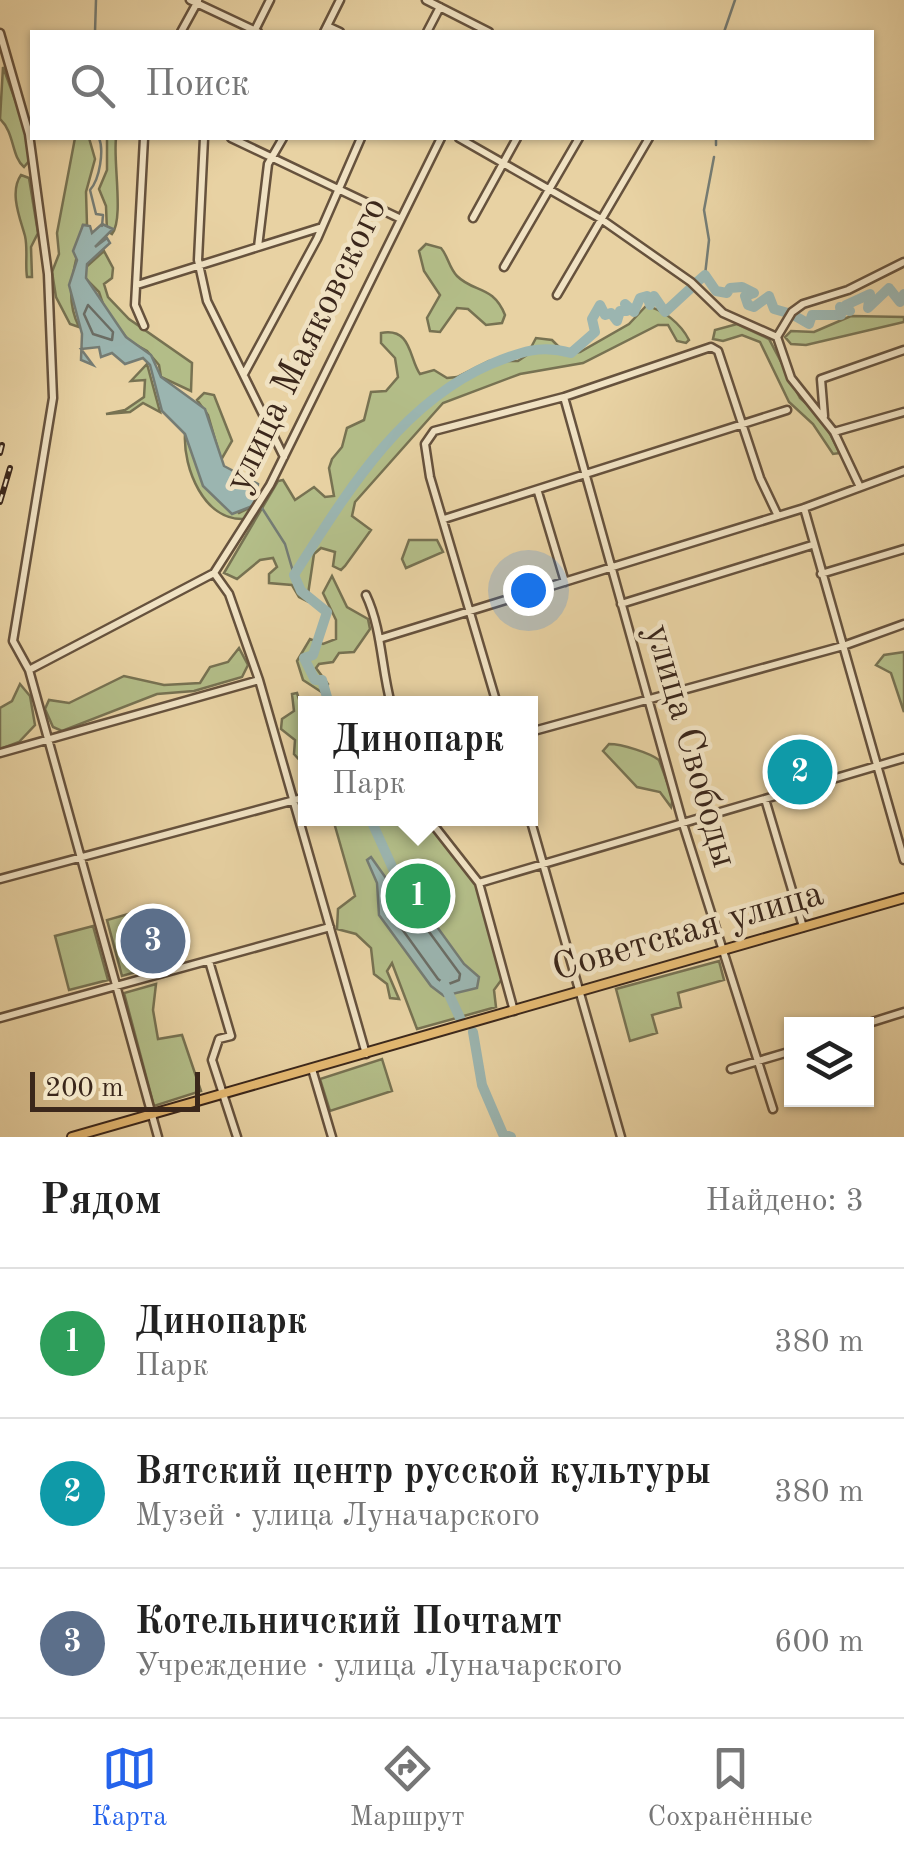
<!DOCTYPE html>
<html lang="ru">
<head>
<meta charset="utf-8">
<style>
  :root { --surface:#fff; --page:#f6f6f6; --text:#222; --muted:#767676; --line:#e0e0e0; --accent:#2563eb }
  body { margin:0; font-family:"Old Standard TT",serif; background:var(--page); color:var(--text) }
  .controls { position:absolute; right:30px; bottom:30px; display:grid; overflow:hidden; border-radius:0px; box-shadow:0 2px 8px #0004 }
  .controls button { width:90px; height:90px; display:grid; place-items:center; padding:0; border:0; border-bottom:2px solid var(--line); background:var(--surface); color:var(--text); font:50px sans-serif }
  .scale { position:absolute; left:30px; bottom:25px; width:170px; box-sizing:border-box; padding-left:10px; border:5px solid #3b271b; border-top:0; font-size:28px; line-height:35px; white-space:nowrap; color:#3b271b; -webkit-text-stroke:8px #f0e2c3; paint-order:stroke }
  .you { position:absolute; left:528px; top:590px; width:35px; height:35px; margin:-25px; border:8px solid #fff; border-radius:50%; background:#1a73e8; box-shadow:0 0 0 15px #1a73e833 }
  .badge { display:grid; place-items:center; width:65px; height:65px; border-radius:50%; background:var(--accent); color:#fff; font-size:32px; font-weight:700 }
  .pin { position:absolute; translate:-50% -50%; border:5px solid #fff; box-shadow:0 2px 10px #0006 }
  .popup { position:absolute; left:298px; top:696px; width:240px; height:130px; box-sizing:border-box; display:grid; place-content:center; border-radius:0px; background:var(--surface); filter:drop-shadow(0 2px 8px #0005); font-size:32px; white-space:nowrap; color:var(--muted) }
  .popup b { font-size:38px; color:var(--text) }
  .popup::after { content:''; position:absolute; left:50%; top:100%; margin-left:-20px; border:20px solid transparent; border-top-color:var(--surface) }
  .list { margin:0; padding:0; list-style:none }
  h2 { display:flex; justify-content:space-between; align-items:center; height:130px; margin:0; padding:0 40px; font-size:42px }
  h2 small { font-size:32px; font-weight:400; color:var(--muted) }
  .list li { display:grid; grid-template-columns:65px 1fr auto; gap:30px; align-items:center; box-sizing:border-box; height:150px; padding:0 40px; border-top:2px solid var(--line) }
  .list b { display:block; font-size:38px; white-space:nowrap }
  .list p { margin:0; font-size:32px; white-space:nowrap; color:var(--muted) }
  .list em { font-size:32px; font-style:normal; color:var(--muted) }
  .icon { flex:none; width:55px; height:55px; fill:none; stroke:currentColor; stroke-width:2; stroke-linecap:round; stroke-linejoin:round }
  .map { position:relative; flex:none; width:904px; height:1137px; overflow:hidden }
  .search { position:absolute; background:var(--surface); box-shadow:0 2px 8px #0004; left:30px; right:30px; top:30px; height:110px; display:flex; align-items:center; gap:25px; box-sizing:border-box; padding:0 35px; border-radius:0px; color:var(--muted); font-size:38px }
  .sheet { height:580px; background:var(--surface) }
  nav { display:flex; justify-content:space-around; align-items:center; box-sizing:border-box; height:140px; border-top:2px solid var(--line); background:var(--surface); font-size:28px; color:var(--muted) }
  nav a { display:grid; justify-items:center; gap:5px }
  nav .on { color:var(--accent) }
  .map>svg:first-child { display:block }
</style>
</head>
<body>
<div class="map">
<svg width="904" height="1137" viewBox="0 0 904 1137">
  <rect width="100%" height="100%" fill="#e8d2a3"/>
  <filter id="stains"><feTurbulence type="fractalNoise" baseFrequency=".002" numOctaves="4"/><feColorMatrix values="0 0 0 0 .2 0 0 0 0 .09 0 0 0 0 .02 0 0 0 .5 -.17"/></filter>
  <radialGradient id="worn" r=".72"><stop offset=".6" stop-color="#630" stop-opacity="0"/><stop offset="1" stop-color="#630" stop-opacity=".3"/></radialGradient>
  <path fill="#b3bd88" stroke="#777252" stroke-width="2.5" d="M3 67 28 135 29 161 24 167C11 156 15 133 0 119Z
    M75 138H89L95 159 86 192 87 225H83C79 260 61 291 79 327L70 324 56 297 52 272 59 254 57 233Z
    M107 138H116C113 162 124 219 112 234L107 231 106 206 99 189 107 170Z
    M21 175 29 178 38 233 31 247 32 277H27C25 264 28 249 25 236 20 218 9 192 21 175Z
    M426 244 441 248C448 256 449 268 457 276 474 293 493 285 505 315L502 323 486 325 468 309 457 308 440 332 430 331 427 318 440 295 424 271 419 251Z
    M104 251 113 268 112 278 104 284 108 297 129 319 192 363 191 391 161 377 159 365 147 351 129 341 105 310 99 292 85 278V268Z
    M646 306C663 309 681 324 689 340L686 343 677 341 668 325H658L583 363 520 374 443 403 355 502 352 516 371 530 345 566 341 570 333 566 335 552 321 548 314 554 307 601 299 597 292 585 269 583V574L277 567 273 558 260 560 237 579 224 573 278 481 283 480 295 500 314 487 325 497 334 496 329 468 332 459 342 447 347 428 364 420 371 392 386 391 398 377 395 358 381 343V333C412 327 409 359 420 374L434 370 447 378 457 377 489 361H518L527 355 536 338 552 340 566 354 580 352 629 324Z
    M851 316 904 317V322L806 345 791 344 785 337 791 331 814 332Z
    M737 324 769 339 800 398 821 417 840 453 833 454 813 424 789 402 760 342 742 335 723 341 713 339 715 330Z
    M147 364 160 412 143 403 130 412 106 414 125 410 144 397 145 380 131 381Z
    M204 393 214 395 232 441 221 460 208 415 197 400Z
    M185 434 200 472 239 513 255 505 244 519C204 521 183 468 185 434Z
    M409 540H437L443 552 406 568 402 559Z
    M332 576 347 607 368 619 370 629 354 652 339 653 333 662 319 664 316 668 328 684 323 693 303 680 297 661 310 639 323 644 336 639V620L323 593Z
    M239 648 248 665 242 677 194 691 157 694 62 731 53 727 45 709 49 700 69 703 124 676 164 685 200 683 210 667 228 662Z
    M904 652V712L891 673 876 665 884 655Z
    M20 684 30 696 35 725 19 742 0 749V708L12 701Z
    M297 693 305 718V766L294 754 295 740 281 729 282 719 294 711 292 694Z
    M609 744C622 744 650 753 659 760L673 798 671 807 660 792 637 787 603 751Z
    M333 819H400L403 826 412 830 423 825 420 819 428 820 479 889 502 979 494 990 496 1007 417 1029 392 963 387 971 399 999 390 998 387 984 374 974 371 948 356 934 337 929 338 909 355 896Z
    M135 912 150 968 122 976 107 920Z
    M93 926 108 980 69 990 55 936Z
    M719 961 724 980 678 993 681 1007 652 1015 657 1033 630 1041 616 989Z
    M156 984 153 1010 158 1039 182 1035 201 1091 154 1106 124 993Z
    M382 1059 392 1091 330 1111 320 1079Z"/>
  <path fill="#9bb5b0" stroke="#757c74" stroke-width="2.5" d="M102 224 113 229 95 247 107 238 110 243 87 264 86 278 126 337 151 355 161 377 205 409 224 466 258 484 255 505 232 514 203 486 185 434 162 411 150 365 143 358 125 364 112 353 101 357 99 347 81 349 93 365 81 360 82 334 69 285 77 260 73 251 83 225 90 226 92 233Z
    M371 857 393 888 419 902 464 964 479 977 477 988 444 996 431 986 379 915 377 883 367 860Z"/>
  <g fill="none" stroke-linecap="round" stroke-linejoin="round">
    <path stroke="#6b6e66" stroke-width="2.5" d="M88 305 113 332 112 340 93 334 84 314Z
      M395 901 413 910 460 974 459 980 446 985 438 979 389 911 388 903Z"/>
    <path stroke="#757c74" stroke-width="2.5" d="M95 32 96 0
      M724 32 735 0
      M99 138C104 150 100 179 90 190L96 214 103 215 102 226
      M716 138V145
      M705 275 709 240 704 210 714 157
      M262 508 285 544 294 575"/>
    <path stroke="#9bb5b0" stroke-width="10" d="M697 282 705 275 716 291 727 293 730 288 742 287 754 293 745 296 748 305 754 307 769 296 774 309 788 313
      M795 316 809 324 812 315H841L840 307 850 311 846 305 870 294 868 308 889 288 900 302 904 294
      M329 704 322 680H315L304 658 313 655 327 612 301 591 294 575C346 494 399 404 491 364 520 352 541 344 571 353L595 332 592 319 600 305 605 315 611 313 617 321 620 311H627L625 304 634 312 640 298 647 296 650 305 654 296 665 312 691 288
      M370 818 409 904
      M444 984 460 1018
      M473 1032 482 1085 503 1134 511 1137"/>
    <defs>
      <path id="minor" d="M190 0 258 32
        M426 0 489 32
        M327 26 340 32
        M181 32 198 1
        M254 32 270 0
        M324 32 340 0
        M427 32 440 7
        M0 33 29 134 48 274 53 398 13 641 29 670 158 1137
        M204 138 198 260 207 301 284 457
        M231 138 401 219
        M459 138 601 219 691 282 723 313 777 337
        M473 218 517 138
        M258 247 268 164 283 138
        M504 267 579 138
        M137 285 319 228
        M557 295 649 138
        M144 326 135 305 144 138
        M777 337 791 378 834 432 859 485
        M777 337 792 312 803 304 848 290 904 262
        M244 374 317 239 361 138
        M564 397 683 824 773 1109
        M824 416 821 379 904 350
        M834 432 904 412
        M538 492 565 582
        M804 508 904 860
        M444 519 787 410
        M214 573 229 594 259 680 366 1054
        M821 574 904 549
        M366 595C382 629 381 667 391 704
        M621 604 812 545
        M379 639 804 508 904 471
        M29 670 214 573 270 485 441 138
        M497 704 430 477 425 444 434 431 564 397 711 347 718 351 760 478 778 516
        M530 732 843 646 904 624
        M0 753 259 680
        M765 799 803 927
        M428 818 479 883 514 1011
        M530 818 621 1137
        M0 879 306 797
        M479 883 904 758
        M209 961 231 1036 219 1039 212 1060 237 1137
        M0 1018 330 927
        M866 1024 904 1012
        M312 1069 332 1137
        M731 1069 792 1051"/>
      <path id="major" d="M72 1137 904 898"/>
    </defs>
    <use href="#minor" stroke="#66523d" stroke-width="11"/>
    <use href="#major" stroke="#3b271b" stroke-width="12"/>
    <use href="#minor" stroke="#f0e2c3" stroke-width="6"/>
    <use href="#major" stroke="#e4b972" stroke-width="8"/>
    <defs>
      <path id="rail" d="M0 453 2 445
        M0 502 10 468"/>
    </defs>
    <use href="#rail" stroke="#3b271b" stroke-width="6"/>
    <use href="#rail" stroke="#f0e2c3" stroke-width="2.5" stroke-dasharray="8" stroke-linecap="butt"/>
  </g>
  <g text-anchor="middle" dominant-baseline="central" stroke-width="9" stroke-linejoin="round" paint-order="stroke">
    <g font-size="38" fill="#3b271b" stroke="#f0e2c3">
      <text transform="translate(307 345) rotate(-64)">улица Маяковского</text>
      <text transform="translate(690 746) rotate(74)">улица Свободы</text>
      <text transform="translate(688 932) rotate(-16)">Советская улица</text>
    </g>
  </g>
  <rect width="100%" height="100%" filter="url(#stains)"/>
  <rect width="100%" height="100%" fill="url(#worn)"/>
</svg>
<div class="controls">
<button><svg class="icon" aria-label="layers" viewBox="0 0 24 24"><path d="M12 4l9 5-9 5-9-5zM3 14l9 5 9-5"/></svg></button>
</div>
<div class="scale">200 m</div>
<div class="you"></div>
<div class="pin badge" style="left:418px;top:896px;background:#2e9e5b">1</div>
<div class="popup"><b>Динопарк</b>Парк</div>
<div class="pin badge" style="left:800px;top:772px;background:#0f9aa8">2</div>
<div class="pin badge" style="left:153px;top:941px;background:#5c6f8a">3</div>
<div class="search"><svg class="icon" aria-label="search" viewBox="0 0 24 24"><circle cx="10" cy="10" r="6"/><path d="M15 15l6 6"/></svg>Поиск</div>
</div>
<section class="sheet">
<h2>Рядом<small>Найдено: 3</small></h2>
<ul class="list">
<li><span class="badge" style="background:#2e9e5b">1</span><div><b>Динопарк</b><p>Парк</p></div><em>380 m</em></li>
<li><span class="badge" style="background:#0f9aa8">2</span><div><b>Вятский центр русской культуры</b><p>Музей · улица Луначарского</p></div><em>380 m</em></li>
<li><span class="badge" style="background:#5c6f8a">3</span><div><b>Котельничский Почтамт</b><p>Учреждение · улица Луначарского</p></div><em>600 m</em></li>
</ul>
</section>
<nav>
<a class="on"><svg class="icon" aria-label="map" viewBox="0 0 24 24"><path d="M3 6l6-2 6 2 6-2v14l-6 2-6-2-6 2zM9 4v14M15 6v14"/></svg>Карта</a>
<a><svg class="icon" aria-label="directions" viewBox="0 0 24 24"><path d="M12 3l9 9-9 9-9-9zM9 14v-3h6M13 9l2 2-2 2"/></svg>Маршрут</a>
<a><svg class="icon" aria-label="saved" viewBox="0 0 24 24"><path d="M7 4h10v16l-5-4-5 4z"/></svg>Сохранённые</a>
</nav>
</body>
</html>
